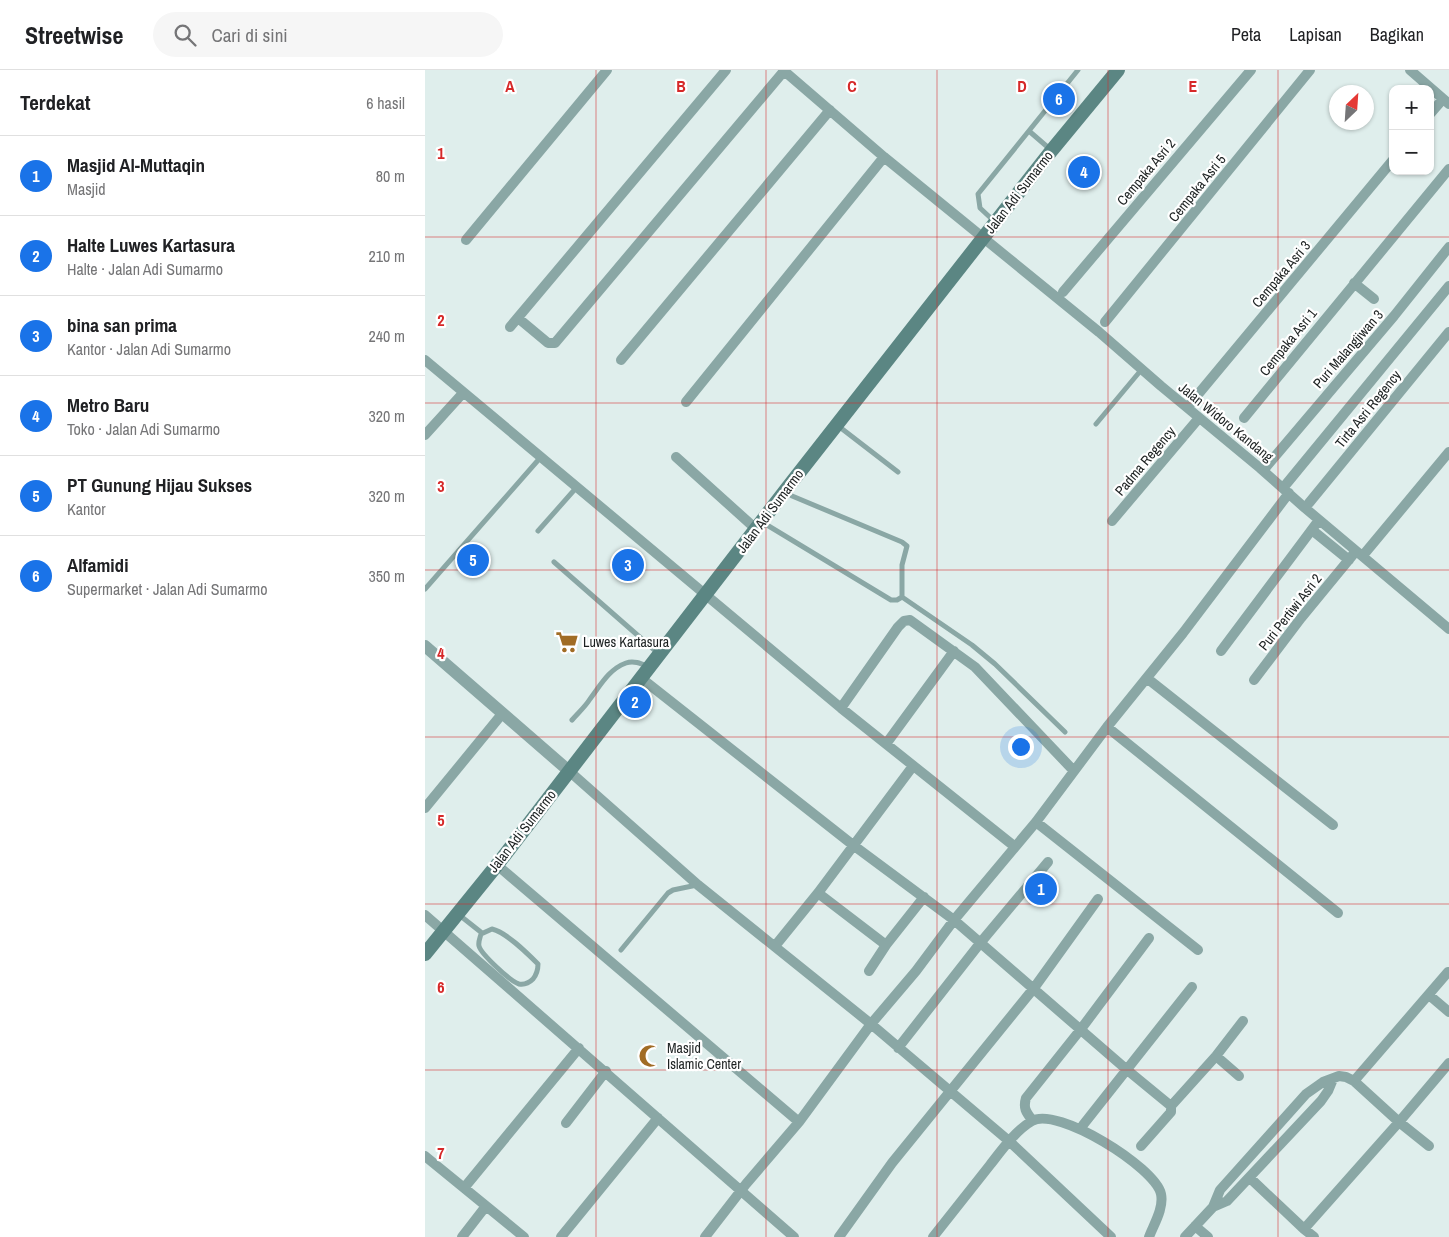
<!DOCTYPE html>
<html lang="id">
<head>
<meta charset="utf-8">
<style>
  :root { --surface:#fff; --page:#f6f6f6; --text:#202124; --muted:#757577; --line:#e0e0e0; --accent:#1a73e8 }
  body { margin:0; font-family:"Archivo Narrow",sans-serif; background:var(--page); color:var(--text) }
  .controls { position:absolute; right:15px; top:15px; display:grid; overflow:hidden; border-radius:10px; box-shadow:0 1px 4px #0004 }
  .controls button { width:45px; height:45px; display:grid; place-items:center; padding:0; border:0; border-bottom:1px solid var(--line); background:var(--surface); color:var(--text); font:25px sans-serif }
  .compass { position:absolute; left:904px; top:15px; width:45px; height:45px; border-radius:50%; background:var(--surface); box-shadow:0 1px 4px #0004; rotate:25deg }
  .you { position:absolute; left:595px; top:676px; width:18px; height:18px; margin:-12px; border:4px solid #fff; border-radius:50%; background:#1a73e8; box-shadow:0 0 0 8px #1a73e833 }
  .badge { display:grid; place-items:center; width:32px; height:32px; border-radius:50%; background:var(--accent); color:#fff; font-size:16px; font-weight:700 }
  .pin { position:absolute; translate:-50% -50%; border:2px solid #fff; box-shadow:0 1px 5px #0006 }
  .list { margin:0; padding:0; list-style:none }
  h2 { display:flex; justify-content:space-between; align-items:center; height:65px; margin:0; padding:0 20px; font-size:21px }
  h2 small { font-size:16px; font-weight:400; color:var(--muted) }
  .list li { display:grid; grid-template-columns:32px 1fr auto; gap:15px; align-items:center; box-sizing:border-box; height:80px; padding:0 20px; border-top:1px solid var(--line) }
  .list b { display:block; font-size:19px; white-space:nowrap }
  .list p { margin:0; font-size:16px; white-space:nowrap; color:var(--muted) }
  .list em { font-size:16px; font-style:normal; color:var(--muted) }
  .icon { flex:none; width:28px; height:28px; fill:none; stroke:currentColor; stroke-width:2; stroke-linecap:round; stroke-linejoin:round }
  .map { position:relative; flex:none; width:1024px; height:1167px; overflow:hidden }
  header { display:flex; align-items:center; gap:30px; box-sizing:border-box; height:70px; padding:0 25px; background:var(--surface); border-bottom:1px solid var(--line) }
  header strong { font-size:24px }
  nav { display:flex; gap:28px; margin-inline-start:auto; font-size:18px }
  .search { width:350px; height:45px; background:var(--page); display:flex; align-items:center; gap:12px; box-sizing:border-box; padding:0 18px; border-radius:28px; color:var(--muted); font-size:19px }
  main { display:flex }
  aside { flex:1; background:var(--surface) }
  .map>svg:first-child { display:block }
</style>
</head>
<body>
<header>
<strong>Streetwise</strong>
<div class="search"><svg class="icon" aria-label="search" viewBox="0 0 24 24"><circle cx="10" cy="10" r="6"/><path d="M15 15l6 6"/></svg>Cari di sini</div>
<nav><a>Peta</a><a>Lapisan</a><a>Bagikan</a></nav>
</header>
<main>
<aside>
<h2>Terdekat<small>6 hasil</small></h2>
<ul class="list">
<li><span class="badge">1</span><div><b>Masjid Al-Muttaqin</b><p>Masjid</p></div><em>80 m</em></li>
<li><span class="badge">2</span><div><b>Halte Luwes Kartasura</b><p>Halte · Jalan Adi Sumarmo</p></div><em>210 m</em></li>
<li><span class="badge">3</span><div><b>bina san prima</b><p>Kantor · Jalan Adi Sumarmo</p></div><em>240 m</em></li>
<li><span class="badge">4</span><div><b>Metro Baru</b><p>Toko · Jalan Adi Sumarmo</p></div><em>320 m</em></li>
<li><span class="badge">5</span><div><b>PT Gunung Hijau Sukses</b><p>Kantor</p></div><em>320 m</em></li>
<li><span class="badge">6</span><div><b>Alfamidi</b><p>Supermarket · Jalan Adi Sumarmo</p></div><em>350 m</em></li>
</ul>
</aside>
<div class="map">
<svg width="1024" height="1167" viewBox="0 0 1024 1167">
  <rect width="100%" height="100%" fill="#dfeeec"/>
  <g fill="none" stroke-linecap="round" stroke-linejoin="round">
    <path stroke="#8aa7a5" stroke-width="5" d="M604 61 626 80
      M570 152 555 138 553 124 653 0
      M671 354 717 299
      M412 355 473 402
      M360 423 477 472 482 476 477 495V527
      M337 452 466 530H472L477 527 547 575 570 594 640 662
      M113 461 151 418
      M129 492 234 584
      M0 519 115 388
      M147 650C153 643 160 637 165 629 175 616 184 599 201 593 209 590 217 594 224 597
      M33 844 57 863
      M67 859C81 862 102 883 113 894 113 900 112 904 108 909 104 913 100 915 94 914 86 912 56 884 54 876 53 872 55 868 56 864Z
      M196 880 243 823 248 820 272 815"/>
    <path stroke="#8aa7a5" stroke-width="10" d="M358 0 459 87 674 262 736 316 835 398 880 438 1024 559
      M985 0 1024 34
      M1005 44 1018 29
      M41 170 182 0
      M929 213 949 229
      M638 222 826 0
      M93 248 123 273H130L359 1
      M680 252 885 0
      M85 257 301 0
      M0 290 416 638 589 776
      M196 290 405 40
      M261 332 459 87
      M765 334 968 90
      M819 348 1024 99
      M0 365 38 323
      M251 387 331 459
      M841 397 969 246 1024 177
      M858 418 1024 216
      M884 433 1024 262
      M687 451 774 348
      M887 460 924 490
      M940 483 1024 382
      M796 581 894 450
      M216 608 428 775 529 850 701 999 746 1036V1042L716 1076
      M723 609 908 755
      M829 610 876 548 931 481
      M416 638 473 557 479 551 485 550 550 597 649 701
      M682 657 913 843
      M461 674 529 581
      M144 701 273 815 446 954 584 1071 686 1167
      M0 738 77 644
      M611 752 773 880
      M72 795 374 1052
      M393 823 461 875
      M0 845 369 1167
      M350 876 393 823 488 696
      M444 901 461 875 499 827
      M1004 925 1024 942
      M473 978 556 872 623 792
      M791 986 814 1006
      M929 1011 1023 902
      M746 1036 791 986 818 951
      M607 1050C601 1042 598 1038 601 1028L656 959 724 868
      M141 1053 181 1001
      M658 1055 767 917
      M0 1086 99 1167
      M825 1108 879 1159 889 1167
      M39 1118 154 978
      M788 1137 802 1131 896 1031 903 1021 908 1009
      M770 1156 783 1167
      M879 1159 974 1052 1024 993
      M37 1167 61 1136
      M136 1167 233 1048
      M280 1167 321 1114 374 1052 446 954 491 901 529 850 611 752 682 657 758 563 864 423
      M414 1167 467 1093 609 918 673 829
      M508 1167C527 1143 546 1119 565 1095 576 1081 591 1060 607 1051 632 1036 730 1097 736 1124 739 1138 729 1154 724 1167
      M760 1167 788 1137 795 1120 881 1024 898 1012 914 1006 921 1007 929 1011 974 1052 1004 1076"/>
    <path stroke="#8aa7a5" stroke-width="12" d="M0 576 144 701"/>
    <path stroke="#5b8683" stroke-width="14" d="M0 884 72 795 363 417 627 80 693 0"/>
  </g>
  <path fill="none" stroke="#d62828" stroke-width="1" stroke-opacity="0.55" d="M171 0V1167M341 0V1167M512 0V1167M683 0V1167M853 0V1167M0 167H1024M0 333H1024M0 500H1024M0 667H1024M0 834H1024M0 1000H1024"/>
  <defs>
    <symbol id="supermarket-bare" viewBox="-9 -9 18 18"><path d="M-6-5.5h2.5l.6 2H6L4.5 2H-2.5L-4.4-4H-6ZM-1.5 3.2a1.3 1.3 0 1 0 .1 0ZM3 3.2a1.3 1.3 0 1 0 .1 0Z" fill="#a16c25" stroke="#fff" stroke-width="2.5" paint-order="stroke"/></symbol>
    <symbol id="mosque-bare" viewBox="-9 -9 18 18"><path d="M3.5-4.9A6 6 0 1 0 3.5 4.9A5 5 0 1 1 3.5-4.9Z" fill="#a16c25" stroke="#fff" stroke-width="2.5" paint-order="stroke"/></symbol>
  </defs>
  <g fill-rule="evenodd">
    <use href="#supermarket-bare" x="126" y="556" width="32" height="32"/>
    <use href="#mosque-bare" x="209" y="970" width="32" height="32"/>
  </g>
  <g text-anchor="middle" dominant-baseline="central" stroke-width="4.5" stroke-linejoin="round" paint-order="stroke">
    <g font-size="14" fill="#1c2121" stroke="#fff">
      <text transform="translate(721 102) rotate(-50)">Cempaka Asri 2</text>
      <text transform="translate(772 118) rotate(-51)">Cempaka Asri 5</text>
      <text transform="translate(594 122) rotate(-52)">Jalan Adi Sumarmo</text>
      <text transform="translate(856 204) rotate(-50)">Cempaka Asri 3</text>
      <text transform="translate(863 272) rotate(-51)">Cempaka Asri 1</text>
      <text transform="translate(923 279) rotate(-49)">Puri Malangjiwan 3</text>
      <text transform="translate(943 339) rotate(-51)">Tirta Asri Regency</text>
      <text transform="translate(801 352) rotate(39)">Jalan Widoro Kandang</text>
      <text transform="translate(720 391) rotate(-50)">Padma Regency</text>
      <text transform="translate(345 441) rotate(-53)">Jalan Adi Sumarmo</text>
      <text transform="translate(865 542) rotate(-52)">Puri Pertiwi Asri 2</text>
      <text transform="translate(97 761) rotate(-52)">Jalan Adi Sumarmo</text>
    </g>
    <g font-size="14" fill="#1c2121" stroke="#fff" text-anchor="start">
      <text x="158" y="572">Luwes Kartasura</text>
      <text x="242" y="978">Masjid<tspan x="242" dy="16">Islamic Center</tspan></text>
    </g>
  </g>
  <g font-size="16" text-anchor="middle" font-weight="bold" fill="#d62828" stroke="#fff" stroke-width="4.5" stroke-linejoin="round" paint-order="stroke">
    <text x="85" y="22">A</text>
    <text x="256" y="22">B</text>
    <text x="427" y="22">C</text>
    <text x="597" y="22">D</text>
    <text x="768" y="22">E</text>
    <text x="16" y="89">1</text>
    <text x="16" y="256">2</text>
    <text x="16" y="422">3</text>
    <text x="16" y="589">4</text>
    <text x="16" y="756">5</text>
    <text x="16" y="923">6</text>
    <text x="16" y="1089">7</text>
  </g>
</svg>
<div class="controls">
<button>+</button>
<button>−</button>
</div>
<svg class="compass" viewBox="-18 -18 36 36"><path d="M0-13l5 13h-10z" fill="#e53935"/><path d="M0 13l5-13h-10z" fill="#757577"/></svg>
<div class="you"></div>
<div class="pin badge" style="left:616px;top:819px">1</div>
<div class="pin badge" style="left:210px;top:632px">2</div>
<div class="pin badge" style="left:203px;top:495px">3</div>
<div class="pin badge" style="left:659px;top:102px">4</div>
<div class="pin badge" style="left:48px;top:490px">5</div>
<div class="pin badge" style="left:634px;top:29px">6</div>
</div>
</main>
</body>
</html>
